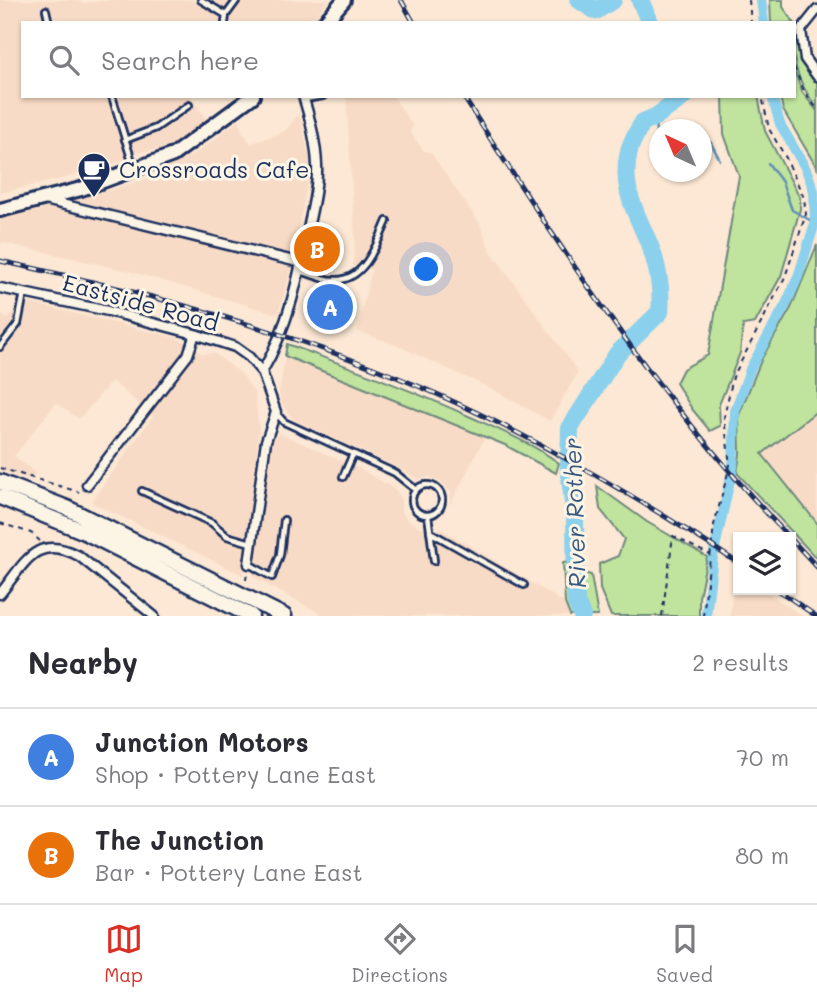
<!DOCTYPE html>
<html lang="en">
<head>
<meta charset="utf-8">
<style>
  :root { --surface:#fff; --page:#f2f2f3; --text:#2b2b33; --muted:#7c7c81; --line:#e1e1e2; --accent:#d93025 }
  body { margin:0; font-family:Mali,sans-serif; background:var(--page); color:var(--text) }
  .controls { position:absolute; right:21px; bottom:21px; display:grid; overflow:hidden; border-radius:0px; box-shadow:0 2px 5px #0004 }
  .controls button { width:63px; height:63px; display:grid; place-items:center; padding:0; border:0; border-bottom:2px solid var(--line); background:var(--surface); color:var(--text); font:35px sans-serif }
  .compass { position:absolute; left:649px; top:119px; width:63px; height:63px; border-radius:50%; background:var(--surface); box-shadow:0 2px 5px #0004; rotate:316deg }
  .you { position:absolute; left:427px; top:270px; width:24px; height:24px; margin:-18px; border:5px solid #fff; border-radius:50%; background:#1a73e8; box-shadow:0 0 0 10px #1a73e833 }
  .badge { display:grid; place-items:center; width:46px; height:46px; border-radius:50%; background:var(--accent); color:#fff; font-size:23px; font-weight:700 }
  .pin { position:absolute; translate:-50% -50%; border:4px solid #fff; box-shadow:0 2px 7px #0006 }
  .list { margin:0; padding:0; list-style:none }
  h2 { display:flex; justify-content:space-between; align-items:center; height:91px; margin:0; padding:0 28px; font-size:30px }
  h2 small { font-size:23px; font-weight:400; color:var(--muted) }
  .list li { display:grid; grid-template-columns:46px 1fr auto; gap:21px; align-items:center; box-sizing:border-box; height:98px; padding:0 28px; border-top:2px solid var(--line) }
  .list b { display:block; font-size:26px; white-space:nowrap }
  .list p { margin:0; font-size:23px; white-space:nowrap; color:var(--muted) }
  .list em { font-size:23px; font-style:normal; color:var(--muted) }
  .icon { flex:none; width:38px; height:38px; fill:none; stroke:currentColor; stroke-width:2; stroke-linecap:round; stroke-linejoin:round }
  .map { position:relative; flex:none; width:817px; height:616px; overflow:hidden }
  .search { position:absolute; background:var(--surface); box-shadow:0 2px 5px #0004; left:21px; right:21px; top:21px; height:77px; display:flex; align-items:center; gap:18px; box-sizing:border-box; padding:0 24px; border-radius:0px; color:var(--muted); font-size:26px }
  .sheet { height:287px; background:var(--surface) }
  nav { display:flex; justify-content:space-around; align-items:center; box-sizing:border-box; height:98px; border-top:2px solid var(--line); background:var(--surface); font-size:19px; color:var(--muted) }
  nav a { display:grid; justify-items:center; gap:4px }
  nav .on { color:var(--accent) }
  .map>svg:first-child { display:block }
</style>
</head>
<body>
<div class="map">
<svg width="817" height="616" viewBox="0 0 817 616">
  <rect width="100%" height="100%" fill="#fce8d4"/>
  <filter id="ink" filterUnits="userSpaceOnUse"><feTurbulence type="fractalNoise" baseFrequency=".0143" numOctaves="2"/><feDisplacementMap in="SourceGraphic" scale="14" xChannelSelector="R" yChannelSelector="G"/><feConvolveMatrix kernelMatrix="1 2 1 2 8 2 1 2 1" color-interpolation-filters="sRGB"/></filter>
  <g filter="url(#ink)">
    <path fill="#f8dbc6" d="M0 0H73L84 3 112 0H328L311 23H23V96H190L207 120 184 138 163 148 136 153 119 162 61 179 0 193Z
      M346 96H393L413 126 410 132 424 151 431 153 480 224 490 250 578 372 550 421 496 391 394 344 357 331 372 269 353 266 355 238Z
      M299 114 310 157 309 175 289 277 278 314 129 271 0 242V215L32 208 36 211 143 180 196 153 239 120 242 131 251 144 285 131Z
      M21 301 177 338 203 354 213 353 241 373 255 394 259 431 243 575 91 502 153 416 112 381 79 419 56 403 14 456 35 473 30 480 0 470V314L8 319Z
      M285 356 485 437 450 505 451 493 442 483 429 477 418 479 395 466 294 420 283 406 279 395Z
      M817 411V523L762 454Z
      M279 433 362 470 396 490 401 498V511L407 519 421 528 441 529 565 603 570 616H325L253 577 273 439Z
      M738 588 764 590 802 616H730L732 597Z"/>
    <path fill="#c0e39d" stroke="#6e897e" stroke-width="2" d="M770 0H783V7L796 25 794 37V23H771Z
      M797 37 801 56 817 78V108C802 88 788 62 797 37Z
      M794 70 802 92 817 111V168L783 110 780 96H794Z
      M723 96H758L765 131 800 198V209L781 276 755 323 743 325 740 353 719 405 720 426 710 431 692 409 676 383 683 369 708 355 739 176 724 134Z
      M817 245V411L762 454 817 523V559L737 473 740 454 739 415 762 358 791 308Z
      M287 344C349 367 412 390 473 418 502 431 533 444 559 463L556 473 505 445 285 356Z
      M597 486 647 522 707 557 699 597V616H611L600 589 599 564 618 556 624 539 600 509Z
      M580 560 584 573 591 575 598 616H570L565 603 563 563Z"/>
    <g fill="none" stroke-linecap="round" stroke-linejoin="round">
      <path stroke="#5e90b4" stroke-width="2.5" d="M655 117 656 134 660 138
        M702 137 711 143 720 160
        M768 163 782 182 792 210 815 223"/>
      <path stroke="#8bd1ed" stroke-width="10" d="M761 0 764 23
        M706 616 713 557 733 467 735 411 751 367 786 304 798 277 815 223 814 191 806 169 780 124 772 96"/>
      <path stroke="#8bd1ed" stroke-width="18" d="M579 0 596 11 613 0
        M640 0 650 23
        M582 616 576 602 575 519 569 469 570 428 617 354 660 312C662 292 659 273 653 254 640 217 619 193 629 151 631 141 638 131 643 122L655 117 685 96"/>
      <defs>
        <path id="lane" d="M201 0 226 15 225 23
          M46 10 49 23
          M226 15 237 0
          M112 96 134 168
          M305 99 323 96
          M125 140 156 128 189 105
          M301 271C311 274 323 280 334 280 364 282 377 244 387 221
          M0 347 18 324 24 293
          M276 413 284 422 395 473 416 490
          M343 477 353 454
          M412 500a15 15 0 1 1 30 0a15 15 0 1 1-30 0Z
          M142 491 212 523 227 536 251 543
          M428 515 434 561
          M430 532 524 585
          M249 564 272 577 280 555 284 520"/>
        <path id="street" d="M817 10 801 30 805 59 817 76
          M45 200 302 263
          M0 288 108 311 195 334 235 347 249 357 262 372 276 412 266 441 249 564
          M262 372C289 326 299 275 309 224 313 205 318 184 317 165 316 141 310 118 303 96
          M87 485 188 355 195 334
          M0 594C25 563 36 533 79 556L154 616"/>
        <path id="secondary" d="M324 23 344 0
          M0 210 81 189 173 155 253 96"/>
        <path id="highway" d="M0 482 67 508 284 616
          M0 497 85 532 251 616"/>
      </defs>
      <use href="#lane" stroke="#1b2f5e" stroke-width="10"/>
      <use href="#street" stroke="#1b2f5e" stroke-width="13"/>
      <use href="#secondary" stroke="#1b2f5e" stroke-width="18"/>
      <use href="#highway" stroke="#1b2f5e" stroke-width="19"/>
      <path stroke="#1b2f5e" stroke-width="2" stroke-dasharray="5 5" stroke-linecap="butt" d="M749 0 751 23
        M794 67 804 91 817 109
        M0 468 79 492
        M0 523 31 533 40 541
        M246 580 247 572
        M662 616 673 536 710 555
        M703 616 714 525 730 465 724 417 733 377 785 277 806 214 804 198 786 158 769 129 762 96"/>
      <use href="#lane" stroke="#fcf5e5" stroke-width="4.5"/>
      <use href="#street" stroke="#fcf5e5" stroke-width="8"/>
      <use href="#secondary" stroke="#fcf5e5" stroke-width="12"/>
      <use href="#highway" stroke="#fcf5e5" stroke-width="14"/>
      <defs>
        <path id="rail" d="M401 0 414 23
          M463 96C562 252 661 403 789 537
          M0 261C150 293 298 333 439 395 544 442 642 500 738 563
          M791 539 817 567
          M778 590 816 616"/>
      </defs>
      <use href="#rail" stroke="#1b2f5e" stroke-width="5"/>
      <use href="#rail" stroke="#fcf5e5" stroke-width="2.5" stroke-dasharray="8" stroke-linecap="butt"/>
    </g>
  </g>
  <defs>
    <symbol id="cafe-pin" viewBox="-11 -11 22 30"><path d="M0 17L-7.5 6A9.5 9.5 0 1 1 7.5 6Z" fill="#1b2f5e" stroke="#fcf5e5"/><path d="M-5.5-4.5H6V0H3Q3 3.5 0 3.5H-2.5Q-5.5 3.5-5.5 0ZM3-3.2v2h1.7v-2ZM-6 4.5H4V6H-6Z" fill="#fff"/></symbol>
  </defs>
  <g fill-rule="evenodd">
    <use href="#cafe-pin" x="75" y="150" width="38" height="52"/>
  </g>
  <g text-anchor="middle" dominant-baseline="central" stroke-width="6" stroke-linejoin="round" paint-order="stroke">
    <g font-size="23" fill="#1b2f5e" stroke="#fcf5e5" text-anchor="start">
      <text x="119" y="169">Crossroads Cafe</text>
    </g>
    <g font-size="23" fill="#1b2f5e" stroke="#fcf5e5">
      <text transform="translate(141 302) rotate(15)">Eastside Road</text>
    </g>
    <g font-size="24" font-style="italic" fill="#375882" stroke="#fcf5e5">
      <text transform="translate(574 513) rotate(-92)">River Rother</text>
    </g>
  </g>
</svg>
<div class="controls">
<button><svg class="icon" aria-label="layers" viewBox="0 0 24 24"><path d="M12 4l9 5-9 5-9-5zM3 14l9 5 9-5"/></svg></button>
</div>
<svg class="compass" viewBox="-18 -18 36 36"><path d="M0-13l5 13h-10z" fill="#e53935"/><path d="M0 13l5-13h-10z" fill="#7c7c81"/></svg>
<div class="you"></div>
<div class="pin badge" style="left:330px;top:307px;background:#3f7fe0">A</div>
<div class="pin badge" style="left:317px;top:249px;background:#e8710a">B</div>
<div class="search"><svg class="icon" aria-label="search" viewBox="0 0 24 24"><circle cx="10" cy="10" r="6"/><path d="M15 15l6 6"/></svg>Search here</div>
</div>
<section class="sheet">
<h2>Nearby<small>2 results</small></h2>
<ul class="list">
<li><span class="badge" style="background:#3f7fe0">A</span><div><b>Junction Motors</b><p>Shop · Pottery Lane East</p></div><em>70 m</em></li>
<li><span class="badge" style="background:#e8710a">B</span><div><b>The Junction</b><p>Bar · Pottery Lane East</p></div><em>80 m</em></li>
</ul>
</section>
<nav>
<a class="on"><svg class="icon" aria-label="map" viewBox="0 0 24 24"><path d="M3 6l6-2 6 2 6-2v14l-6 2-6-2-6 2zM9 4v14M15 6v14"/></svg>Map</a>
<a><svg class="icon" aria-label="directions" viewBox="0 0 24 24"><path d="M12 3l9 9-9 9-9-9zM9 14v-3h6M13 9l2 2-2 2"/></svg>Directions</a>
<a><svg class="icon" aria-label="saved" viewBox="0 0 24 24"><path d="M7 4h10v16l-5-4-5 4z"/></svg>Saved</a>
</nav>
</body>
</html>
